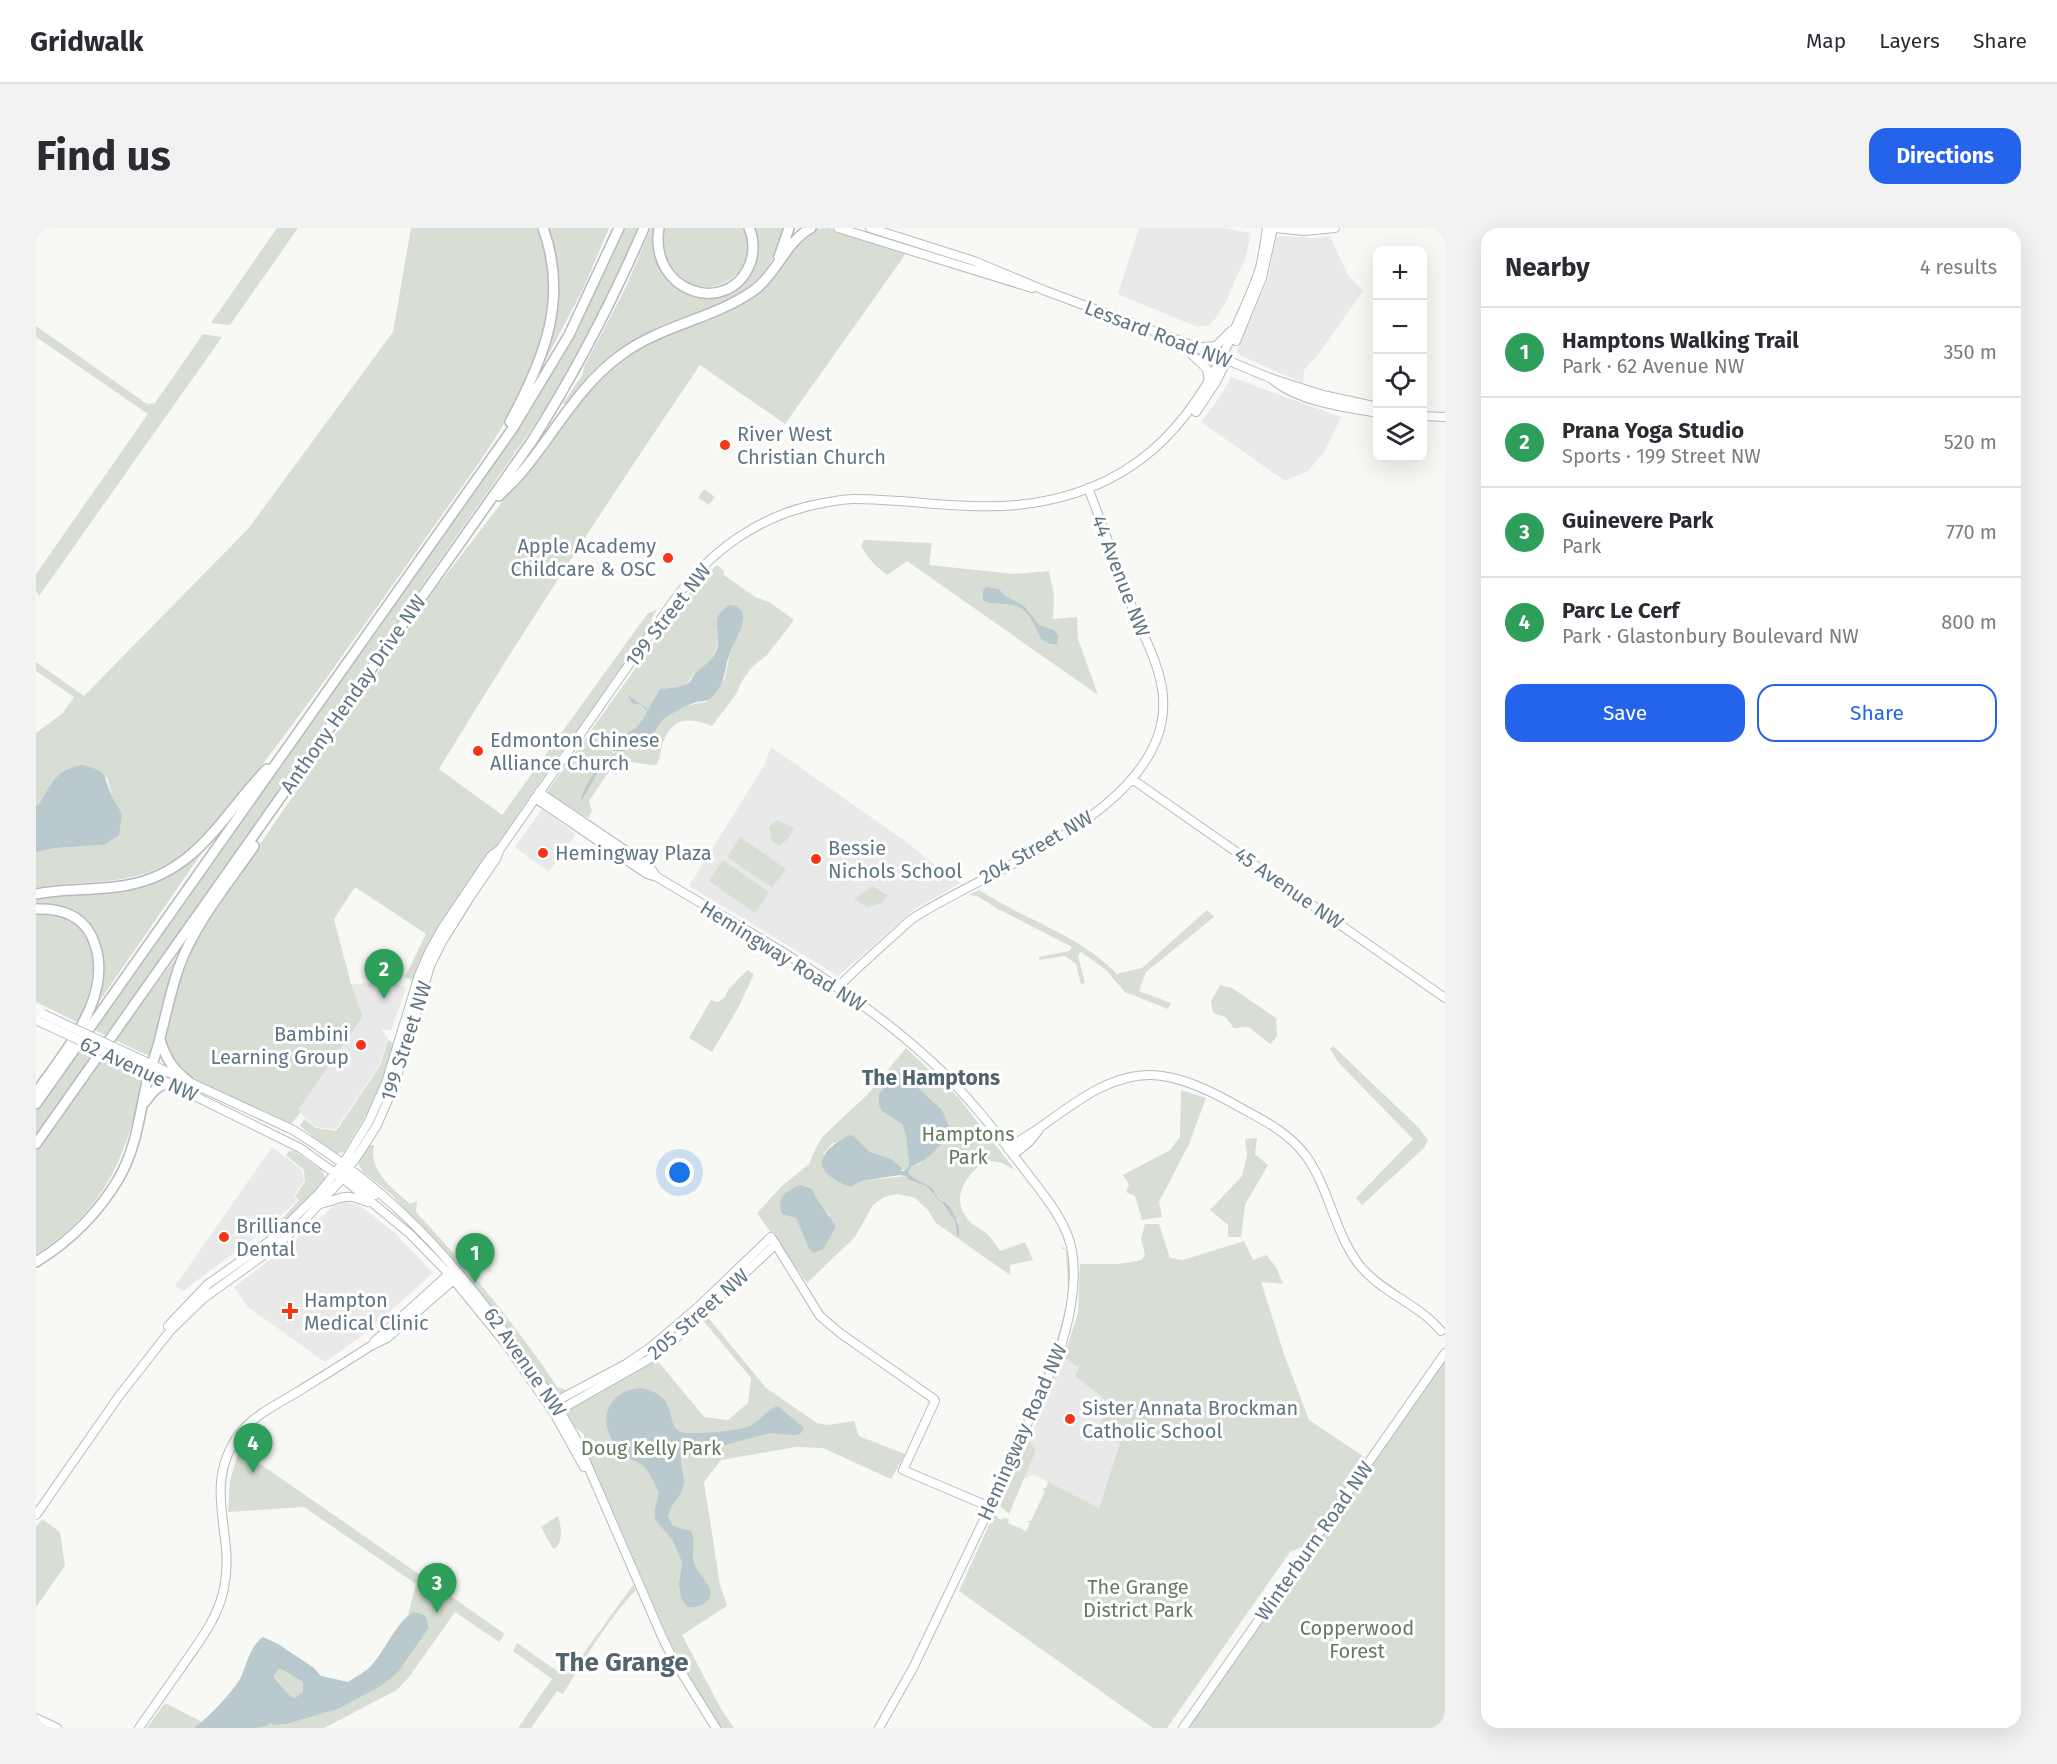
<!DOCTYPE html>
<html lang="en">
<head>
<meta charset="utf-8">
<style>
  :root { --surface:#fff; --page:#f2f2f3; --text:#2b2b33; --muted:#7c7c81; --line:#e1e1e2; --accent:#2563eb }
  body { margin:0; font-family:"Fira Sans",sans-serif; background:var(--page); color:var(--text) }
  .controls { position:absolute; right:18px; top:18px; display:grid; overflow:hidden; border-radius:12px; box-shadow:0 6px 24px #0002 }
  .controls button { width:54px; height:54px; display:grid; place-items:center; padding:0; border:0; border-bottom:2px solid var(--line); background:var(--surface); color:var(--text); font:30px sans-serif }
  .you { position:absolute; left:644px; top:945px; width:21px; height:21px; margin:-15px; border:4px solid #fff; border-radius:50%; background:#1a73e8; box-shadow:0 0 0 9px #1a73e833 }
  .badge { display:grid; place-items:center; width:39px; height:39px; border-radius:50%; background:var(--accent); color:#fff; font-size:20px; font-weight:700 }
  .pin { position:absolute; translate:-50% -50px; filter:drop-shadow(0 2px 3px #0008) }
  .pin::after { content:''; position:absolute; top:32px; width:21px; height:18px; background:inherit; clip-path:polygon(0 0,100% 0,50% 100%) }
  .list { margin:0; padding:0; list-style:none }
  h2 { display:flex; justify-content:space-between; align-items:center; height:78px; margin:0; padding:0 24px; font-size:26px }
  h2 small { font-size:20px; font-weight:400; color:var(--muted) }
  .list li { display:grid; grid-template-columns:39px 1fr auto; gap:18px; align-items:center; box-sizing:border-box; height:90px; padding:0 24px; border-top:2px solid var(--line) }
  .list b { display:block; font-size:22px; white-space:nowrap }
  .list p { margin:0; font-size:20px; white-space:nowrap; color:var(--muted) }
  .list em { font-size:20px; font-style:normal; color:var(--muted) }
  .actions { display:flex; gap:12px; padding:18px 24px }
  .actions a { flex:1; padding:14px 0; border:2px solid var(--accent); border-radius:18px; text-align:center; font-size:21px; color:var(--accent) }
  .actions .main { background:var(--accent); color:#fff }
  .icon { flex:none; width:33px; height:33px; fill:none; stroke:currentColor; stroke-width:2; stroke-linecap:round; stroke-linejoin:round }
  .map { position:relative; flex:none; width:1409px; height:1500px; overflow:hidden; border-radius:18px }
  header { display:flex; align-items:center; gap:36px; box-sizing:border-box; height:84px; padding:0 30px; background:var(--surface); border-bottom:2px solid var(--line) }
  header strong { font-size:28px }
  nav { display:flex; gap:33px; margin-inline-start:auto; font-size:21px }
  .intro { display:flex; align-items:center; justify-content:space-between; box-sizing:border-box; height:144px; padding:0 36px }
  h1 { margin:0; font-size:42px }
  .button { padding:15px 27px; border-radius:18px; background:var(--accent); color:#fff; font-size:21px; font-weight:700 }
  main { display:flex; gap:36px; padding:0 36px }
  aside { flex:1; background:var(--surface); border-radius:18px; box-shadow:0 6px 24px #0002 }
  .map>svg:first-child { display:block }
</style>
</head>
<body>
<header>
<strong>Gridwalk</strong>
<nav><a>Map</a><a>Layers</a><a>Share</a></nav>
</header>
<div class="intro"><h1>Find us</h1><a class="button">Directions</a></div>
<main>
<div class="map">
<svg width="1409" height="1500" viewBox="0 0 1409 1500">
  <rect width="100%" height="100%" fill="#f8f8f4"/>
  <path fill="#e8e9e8" d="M1103 0H1187L1215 5 1209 32 1201 47 1191 72 1180 90 1172 98 1161 99 1082 66Z
    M1243 8 1280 10 1294 8 1312 47 1327 63 1281 128 1268 142 1267 155 1205 128 1201 122 1232 51 1240 11Z
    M1195 149 1305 189 1288 224 1272 243 1249 253 1165 194 1186 166Z
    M735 519 869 613 913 648 925 655 880 680 802 748 653 658 728 538Z
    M506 581 540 606 513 644 479 619Z
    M357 754 370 760 355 803 345 801 352 810 343 838 299 902 280 899 268 889 263 881 327 790 315 756Z
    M236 919 266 942 268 953 257 968 262 972 230 1001 147 1063 139 1058Z
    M309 974 323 977 359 1005 397 1045 330 1105 289 1134 212 1079 198 1059 248 1021 298 978Z
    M1028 1129 1043 1140 1066 1169 1084 1215 1063 1280 997 1246 991 1251 987 1249 1000 1222 993 1213 1022 1138Z"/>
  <path fill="#d8ded3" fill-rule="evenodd" d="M241 0H262L194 97 175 95Z
    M375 0H503C516 36 517 74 506 111 488 175 446 231 408 284 376 330 344 375 311 421 282 463 251 504 220 545 197 575 176 607 144 629 98 659 51 652 0 660V624L20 620 68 617 82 607 86 587 76 568 71 549 16 554 3 576 0 578V505L27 485 38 469 0 443V434L48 468 212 301 357 104Z
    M511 0H573L548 59 505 141C505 130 514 114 517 102 526 69 523 32 511 0Z
    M587 0H603C576 68 540 130 502 192L70 808 57 801 492 184 536 109Z
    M615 0H619C617 26 623 52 650 64 656 67 666 69 673 68 681 66 705 48 713 42L716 0H747C741 20 734 43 718 57 700 72 676 78 655 87 604 108 562 131 529 176L527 175 547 146 548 139 589 61Z
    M628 0H707C729 44 670 81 638 44 627 31 625 16 628 0Z
    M793 0 871 24 749 196 664 137C574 270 486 404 403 541L466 587 612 385 621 382 615 391 617 393 545 501 530 517 480 589 470 608 450 632 393 718 376 752 369 749 390 706 319 659 298 691 315 756 327 789 263 881 265 884 256 895 251 896 151 850 142 843 129 819 128 806 146 742 163 705 400 360 490 243 539 176 570 143 591 127 616 112 722 65 746 39 758 18 776 1Z
    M0 98 111 176 119 175 167 106 186 109 3 368 0 362V346L112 186 0 109Z
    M668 261 679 269 673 277 662 270Z
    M828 312 896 315 893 337 977 346 1013 343 1018 368 1017 391 1041 389 1042 411 1062 467 871 333 851 347C840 338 832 331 825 318Z
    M681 337 688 343V347L719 369 733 374 758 392 731 427 716 439 706 453 700 466 676 498C650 488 635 490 626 518 624 525 624 531 620 537 611 537 601 534 592 534 573 535 563 560 553 573L556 583 552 590 511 564 659 357ZM693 377 702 406 694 425 689 450 670 474C655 475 634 483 623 496 616 503 616 514 606 519 597 523 586 522 577 525L576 523 543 574 553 554 585 507 597 503 604 496 611 483C604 477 597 475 591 468L612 481 624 461C636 459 653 460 657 446 667 438 676 434 680 421 687 403 671 390 693 377Z
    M740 592 758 600 753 610 743 618 735 612 733 599Z
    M704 609 750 641 736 660 691 629Z
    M174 613 56 784C59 774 65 763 67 752 74 708 44 674 0 676V669L99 657Z
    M687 632 733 664 719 685 673 653Z
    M837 658 852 668 846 675 831 679 818 671Z
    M943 662C987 691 1044 707 1081 746L1106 740 1171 682 1178 689 1110 744 1103 763 1135 775 1132 781 1089 764 1070 742 1045 724 1042 727 1049 755 1045 756 1040 736 1029 728 1003 732V729L1033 723 1036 719 962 681 941 668 933 667Z
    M15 686C71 697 62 756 41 794L0 774V687Z
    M156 708 116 824 113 828 79 812Z
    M711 742 718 746 702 780 676 824 653 810 675 772 682 774 689 769 692 762Z
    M1184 757 1196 760 1240 790 1241 808 1234 816 1213 799 1198 800 1189 789 1177 785 1175 773Z
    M352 812 359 816 344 863 308 924 299 926 264 898 268 891 280 900 300 903 344 838Z
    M1297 818 1382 899 1392 912 1388 920 1326 977 1320 970 1377 911 1302 834 1294 821Z
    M44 820 58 826 0 907V883Z
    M870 820 922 869 979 942 966 935 950 932C930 948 913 969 933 993 938 999 944 1000 949 1004 955 1009 960 1017 964 1023L989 1014 997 1032 974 1037V1047L900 995 891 981 879 970 862 966 848 969 837 977 819 1009 771 1055 721 985 746 958 773 936 780 920 787 908 830 868ZM852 856H877L898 874 909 910 884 936 875 938 871 945 877 951 894 959 901 968 912 977 915 985 922 992 923 1009 919 993 907 976 890 958 873 952 870 948 825 953 787 926 796 916 818 908 834 924 869 943 873 937 870 908 866 896C852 885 843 886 843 867ZM776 961 782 975 794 987 773 1021 760 990Z
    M66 830 109 851C87 932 73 977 0 1027V923Z
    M1145 862 1170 870 1153 916 1123 974 1126 989 1106 992 1099 968 1090 964 1093 956 1087 947 1134 922 1144 909Z
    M1221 910 1219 926 1232 937 1209 977 1205 1009H1192V997L1174 982 1206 948 1211 927 1209 911Z
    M333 917H338C332 943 357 961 374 976L381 973 380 984C431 1039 480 1096 521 1159L530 1162 521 1168 517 1165 422 1039 356 967 327 944 322 935Z
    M253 923H258L286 942 289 950 283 961 241 1003 238 1000 263 972 259 968 269 954 268 942 250 927Z
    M1109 996H1123L1134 1030 1147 1032 1208 1013 1217 1032 1230 1027 1240 1039 1247 1056 1225 1054 1248 1126 1273 1192 1330 1230 1267 1319 1254 1324 1131 1500H1117L923 1363 957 1288H961L962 1290 965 1292 968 1290 973 1291 972 1295 983 1300 985 1296 984 1300 990 1303 994 1295 991 1293H995L1009 1263 1006 1260H1010L1013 1252 1014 1255 1063 1280 1084 1215 1062 1205 1071 1176 1066 1169 1039 1148 1043 1140 1028 1129 1042 1085 1044 1036H1083L1106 1032 1109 1026 1105 1011Z
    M1027 1019C1034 1025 1034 1036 1034 1045 1036 1095 1013 1141 993 1185 980 1213 967 1241 955 1269L949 1271 953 1267 1005 1152 1020 1115 1030 1079 1032 1062 1030 1023 1025 1020Z
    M670 1087 730 1160 781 1195 793 1197 818 1193 823 1208 869 1226 855 1251 787 1220 760 1219 685 1232 668 1254 684 1357 691 1378 646 1407 685 1481 698 1500H685L654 1452 634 1414 548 1218V1206L537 1198 529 1182 579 1152 621 1132 668 1189 692 1192 712 1175 715 1150 666 1091Z
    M1409 1132V1500H1152Z
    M993 1213 1000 1222 973 1286 964 1278Z
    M203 1221 469 1406 463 1414 419 1384 373 1449 361 1462 288 1500H221L233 1497 235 1495 238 1497 251 1496 302 1481 347 1457 362 1443 392 1401C394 1389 387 1386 377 1384L372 1387 380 1356 268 1279 192 1284 194 1253Z
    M522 1288C525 1297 527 1311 521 1319L517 1321 505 1299Z
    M6 1291 24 1304 29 1338 0 1379V1299Z
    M597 1357 600 1362C574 1389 547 1433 527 1466L521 1463 495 1500H482L516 1451 477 1423 481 1415 524 1445 534 1444Z
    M242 1441H245L267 1454V1464L259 1470 254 1468 238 1448Z
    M129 1475 166 1494 157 1500H111Z"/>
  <path fill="#bac9cd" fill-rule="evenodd" d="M950 359 963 361 968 367 988 378 1003 397 1018 402 1022 407 1021 416H1015L1006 412C995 392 993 376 966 376 958 375 955 377 947 372V362Z
    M693 377C722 379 698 412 694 425 688 440 690 454 678 467 671 475 666 472 658 475 648 478 637 485 629 490 619 498 618 512 606 518 599 522 582 524 576 523 563 540 555 558 544 575 547 557 564 536 576 522L574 517C580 509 586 508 595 503 603 499 607 491 611 483L604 477 596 475 591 467 612 481 624 461C632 460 645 459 652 455 657 452 656 447 660 444 670 436 681 429 682 415 683 397 674 389 693 377Z
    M47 537C72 544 66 544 75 566 78 573 83 579 86 587L83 607 68 617 20 620 0 624V578L3 576C16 554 21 541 47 537Z
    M870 843 876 848 878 856 906 882 914 901C906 916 892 934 875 938L872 945C878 952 885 953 893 958 898 961 898 965 902 969 904 972 907 973 910 975 917 982 927 1000 922 1010L919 993 907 976 890 958 873 952 870 948 864 947 825 953 814 959C773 943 780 924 814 907L818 908 834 924 855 931 866 940 865 943H869L873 937 870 908 866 896 846 883 843 877V866L860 846Z
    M764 957 776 961C783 977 792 984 800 999L787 1021 778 1025 773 1021 760 990 746 986C740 969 750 963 764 957Z
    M606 1160C644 1169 629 1194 643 1203 651 1208 697 1203 708 1200 724 1196 729 1182 742 1178L768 1200 764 1206 758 1207 734 1205 689 1217 669 1227H650L645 1230C644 1241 650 1248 647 1259 644 1271 633 1277 632 1289L637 1298 655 1303C660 1314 655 1324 658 1335 662 1347 685 1365 669 1375 663 1379 658 1380 651 1379L645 1370 643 1356 646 1334 637 1313 619 1291V1280L623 1265C619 1256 615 1247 609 1240 605 1235 599 1233 593 1230 575 1218 562 1192 577 1173 584 1164 594 1161 606 1160Z
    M377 1384C388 1385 393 1389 392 1401L362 1444 347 1457 302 1481 251 1496 237 1497 235 1495 233 1497 221 1500H157C169 1494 198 1462 204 1451 211 1437 213 1419 227 1409L242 1416 278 1440 285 1448 312 1454C319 1449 328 1445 335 1438 351 1420 358 1397 377 1384ZM242 1441H245L267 1454V1464L259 1470 254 1468 238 1449Z"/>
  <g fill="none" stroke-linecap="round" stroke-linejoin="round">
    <defs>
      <path id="secondary" d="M802 0 996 60
        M834 0 938 33 1010 63 1155 117 1234 150 1287 167 1342 179
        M1239 0 1268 3 1299 0
        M1200 113 1226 50 1237 0
        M1144 115 1171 141 1173 154
        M1166 119 1180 118 1195 103
        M1236 151C1260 173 1310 180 1342 185
        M1160 184 1180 154 1192 130
        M1386 188 1409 189
        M1096 551 1409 770
        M503 564 614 639 621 649
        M499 570 611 646 621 649C716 706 814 758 896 834 931 866 960 904 988 941 1006 965 1031 993 1036 1023 1042 1056 1032 1099 1021 1130L954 1279 877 1440 843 1500
        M802 759C820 741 839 724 858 707 865 701 871 694 879 689 955 640 1135 580 1127 469 1125 438 1107 408 1096 379 1081 340 1068 300 1052 260
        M93 826 257 902C344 956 402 1014 462 1095 490 1134 519 1171 541 1213L627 1411 637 1431 680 1500
        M88 833 264 920 310 953 374 1006 413 1046 470 1116 518 1185 548 1239
        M972 921C983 912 995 906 1006 898 1038 875 1074 846 1116 847 1146 848 1179 865 1205 880 1229 893 1253 905 1270 928 1293 960 1298 1002 1321 1034 1343 1064 1382 1075 1405 1103
        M977 927 993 914 1002 903
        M304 945 313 949 339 967
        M284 976C308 970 307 964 332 974
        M132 1098 172 1056 232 1014 254 994 285 963 310 931 333 893 350 855 383 747 393 724 407 699 455 628 463 622
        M338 1114 416 1043
        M513 1177 590 1136 616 1118 661 1080 735 1009 784 1088 804 1105 898 1171 899 1173 867 1242 954 1279
        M522 1183 615 1130 641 1109 740 1016
        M0 1287 83 1168 134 1103 168 1070 236 1021 263 998 303 954 324 924 341 897 358 858 394 738 406 714 434 669 460 631 464 621 636 375C672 325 721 288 782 276 794 274 806 271 818 271 872 271 927 282 981 277 1093 266 1155 202 1198 103 1207 82 1217 62 1224 40 1227 27 1229 13 1231 0
        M0 1490 21 1500
        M0 1499 1 1500
        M103 1500C117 1480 131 1460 145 1440 162 1415 182 1391 188 1360 200 1305 164 1259 204 1205 219 1186 244 1175 263 1163 287 1148 310 1134 333 1119L351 1110 421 1049
        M1147 1500 1409 1125"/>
      <path id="highway" d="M623 0C612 63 691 91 714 36 718 24 718 11 713 0
        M839 0 842 2
        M743 29 753 0
        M474 194C508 131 533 71 507 0
        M463 268C470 260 479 253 485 245 519 205 542 158 585 127 625 97 677 91 717 63 740 47 750 13 775 0
        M0 666C29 660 62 663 92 657 162 644 187 586 231 541
        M0 681C22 680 44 686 55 707 83 763 30 821 0 865
        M124 812C130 830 136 841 152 853
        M109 874C116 865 121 857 133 855
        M0 876 477 200 533 107 583 0
        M0 916 496 213C539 145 576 74 608 0
        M0 1034C34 1013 63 984 83 950 101 919 104 883 112 849 116 836 121 823 124 810 130 786 135 762 143 739 159 695 192 656 218 618"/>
    </defs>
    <use href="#secondary" stroke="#b4bcc0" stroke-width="10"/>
    <use href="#highway" stroke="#b5babd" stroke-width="12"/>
    <use href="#secondary" stroke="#fff" stroke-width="8"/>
    <use href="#highway" stroke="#fff" stroke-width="9"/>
    <defs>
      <path id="secondary-bridge" d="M7 786 93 826
        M2 793 88 833"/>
    </defs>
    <use href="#secondary-bridge" stroke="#b4bcc0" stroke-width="10" stroke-linecap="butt"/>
    <use href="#secondary-bridge" stroke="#fff" stroke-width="8"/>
  </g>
  <g fill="#f63616" stroke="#fff" stroke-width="2">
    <circle cx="689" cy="217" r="6"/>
    <circle cx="632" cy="330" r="6"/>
    <circle cx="442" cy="523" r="6"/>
    <circle cx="507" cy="625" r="6"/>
    <circle cx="780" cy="631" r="6"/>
    <circle cx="325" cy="817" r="6"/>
    <circle cx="188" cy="1009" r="6"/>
    <path d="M251 1074h6v6h6v6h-6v6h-6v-6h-6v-6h6z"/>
    <circle cx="1034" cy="1191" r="6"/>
  </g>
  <g text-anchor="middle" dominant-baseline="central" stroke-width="6" stroke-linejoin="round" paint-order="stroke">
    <g font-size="20" fill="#5f7683" stroke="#fff">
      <text transform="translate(1122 106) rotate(21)">Lessard Road NW</text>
      <text transform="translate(1085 348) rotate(69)">44 Avenue NW</text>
      <text transform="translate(632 387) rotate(-52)">199 Street NW</text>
      <text transform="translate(317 466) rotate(-55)">Anthony Henday Drive NW</text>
      <text transform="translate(1000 619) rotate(-30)">204 Street NW</text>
      <text transform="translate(1253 660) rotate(35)">45 Avenue NW</text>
      <text transform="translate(747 728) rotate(32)">Hemingway Road NW</text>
      <text transform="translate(370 813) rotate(-72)">199 Street NW</text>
      <text transform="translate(103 841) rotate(25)">62 Avenue NW</text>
      <text transform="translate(662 1086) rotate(-41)">205 Street NW</text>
      <text transform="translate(489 1134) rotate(55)">62 Avenue NW</text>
      <text transform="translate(986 1204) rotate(-66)">Hemingway Road NW</text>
      <text transform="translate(1278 1313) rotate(-55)">Winterburn Road NW</text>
    </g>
    <g font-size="20" fill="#5f7683" stroke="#fff" text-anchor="start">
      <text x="701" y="206">River West<tspan x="701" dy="23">Christian Church</tspan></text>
      <text x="620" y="318" text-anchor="end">Apple Academy<tspan x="620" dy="23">Childcare &amp; OSC</tspan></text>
      <text x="454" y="512">Edmonton Chinese<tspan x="454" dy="23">Alliance Church</tspan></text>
      <text x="792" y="620">Bessie<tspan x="792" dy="23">Nichols School</tspan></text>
      <text x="519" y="625">Hemingway Plaza</text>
      <text x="313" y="806" text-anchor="end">Bambini<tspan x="313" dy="23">Learning Group</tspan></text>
      <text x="200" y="998">Brilliance<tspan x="200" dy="23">Dental</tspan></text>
      <text x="268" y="1072">Hampton<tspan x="268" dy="23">Medical Clinic</tspan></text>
      <text x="1046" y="1180">Sister Annata Brockman<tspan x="1046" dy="23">Catholic School</tspan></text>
    </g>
    <g font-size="20" fill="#667a5f" stroke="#fff">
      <text x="932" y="906">Hamptons<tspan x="932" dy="23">Park</tspan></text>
      <text x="615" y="1220">Doug Kelly Park</text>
      <text x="1102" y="1359">The Grange<tspan x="1102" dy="23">District Park</tspan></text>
      <text x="1321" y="1400">Copperwood<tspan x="1321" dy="23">Forest</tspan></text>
    </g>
    <g font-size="21" font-weight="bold" fill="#52646d" stroke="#fff">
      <text x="895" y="850">The Hamptons</text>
    </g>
    <g font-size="26" font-weight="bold" fill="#52646d" stroke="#fff">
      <text x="586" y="1434">The Grange</text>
    </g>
  </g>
</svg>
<div class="controls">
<button>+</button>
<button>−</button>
<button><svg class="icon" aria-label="locate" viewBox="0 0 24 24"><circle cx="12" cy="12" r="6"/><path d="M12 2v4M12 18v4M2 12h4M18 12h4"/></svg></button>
<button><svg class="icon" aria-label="layers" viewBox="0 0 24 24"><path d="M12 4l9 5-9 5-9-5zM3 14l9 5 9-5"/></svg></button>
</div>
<div class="you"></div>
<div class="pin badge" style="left:439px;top:1055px;background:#2e9e5b">1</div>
<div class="pin badge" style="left:348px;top:771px;background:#2e9e5b">2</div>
<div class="pin badge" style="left:401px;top:1385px;background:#2e9e5b">3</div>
<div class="pin badge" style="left:217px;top:1245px;background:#2e9e5b">4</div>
</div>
<aside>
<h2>Nearby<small>4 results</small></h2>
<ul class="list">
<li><span class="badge" style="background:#2e9e5b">1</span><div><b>Hamptons Walking Trail</b><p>Park · 62 Avenue NW</p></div><em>350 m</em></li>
<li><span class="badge" style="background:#2e9e5b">2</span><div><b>Prana Yoga Studio</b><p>Sports · 199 Street NW</p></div><em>520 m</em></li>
<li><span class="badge" style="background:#2e9e5b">3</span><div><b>Guinevere Park</b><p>Park</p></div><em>770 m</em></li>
<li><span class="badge" style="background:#2e9e5b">4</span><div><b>Parc Le Cerf</b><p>Park · Glastonbury Boulevard NW</p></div><em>800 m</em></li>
</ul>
<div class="actions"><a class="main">Save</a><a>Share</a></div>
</aside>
</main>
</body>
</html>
